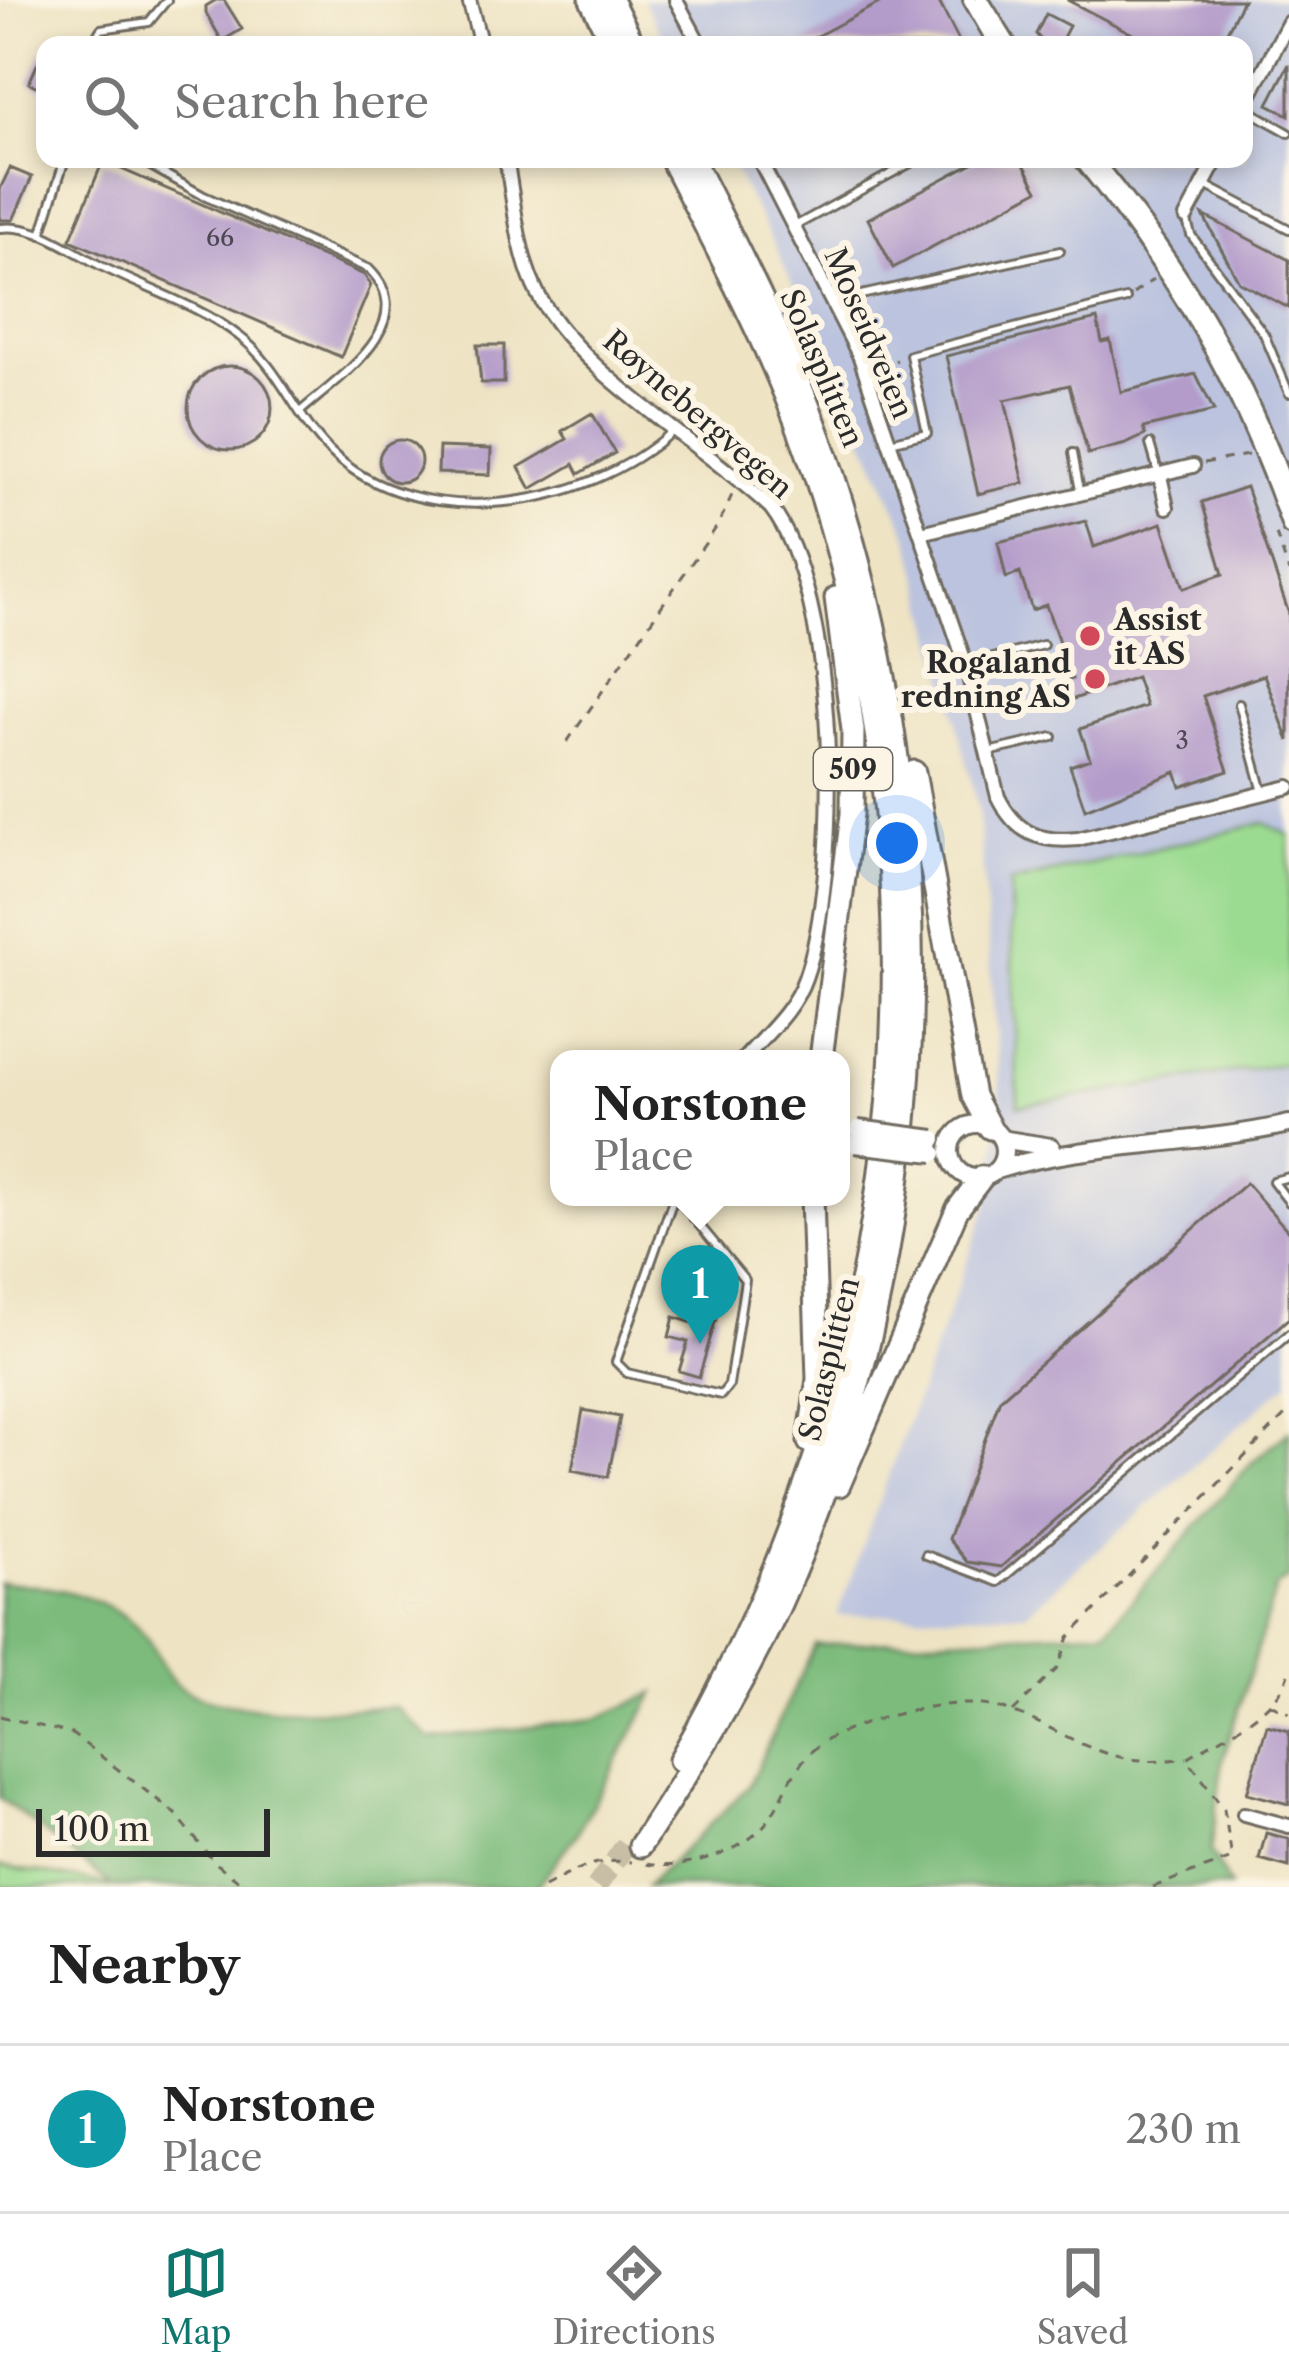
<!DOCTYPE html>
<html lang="en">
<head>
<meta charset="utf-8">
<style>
  :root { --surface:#fff; --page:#f6f6f6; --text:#222; --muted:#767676; --line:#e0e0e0; --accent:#0f766e }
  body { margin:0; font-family:"Libre Caslon Text",serif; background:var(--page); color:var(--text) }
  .scale { position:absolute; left:36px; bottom:30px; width:234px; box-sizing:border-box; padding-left:12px; border:6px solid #2b2b2b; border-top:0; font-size:33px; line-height:42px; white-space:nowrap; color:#2b2b2b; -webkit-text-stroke:9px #fcf5e5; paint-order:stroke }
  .you { position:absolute; left:897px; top:843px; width:42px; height:42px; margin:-30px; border:9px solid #fff; border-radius:50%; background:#1a73e8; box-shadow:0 0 0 18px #1a73e833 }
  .badge { display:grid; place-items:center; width:78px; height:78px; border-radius:50%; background:var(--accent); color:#fff; font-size:39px; font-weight:700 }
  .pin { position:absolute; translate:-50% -99px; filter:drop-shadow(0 3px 6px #0008) }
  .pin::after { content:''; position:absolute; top:63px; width:42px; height:36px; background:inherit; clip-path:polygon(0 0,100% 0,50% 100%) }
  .popup { position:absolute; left:550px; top:1050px; width:300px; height:156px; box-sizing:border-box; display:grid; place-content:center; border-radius:24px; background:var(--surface); filter:drop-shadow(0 3px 9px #0005); font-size:39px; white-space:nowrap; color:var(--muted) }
  .popup b { font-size:45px; color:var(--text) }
  .popup::after { content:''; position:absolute; left:50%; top:100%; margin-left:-24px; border:24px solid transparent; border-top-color:var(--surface) }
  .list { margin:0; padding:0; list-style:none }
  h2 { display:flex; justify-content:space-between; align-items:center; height:156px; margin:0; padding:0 48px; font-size:51px }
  h2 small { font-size:39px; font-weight:400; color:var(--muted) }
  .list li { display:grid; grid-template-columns:78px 1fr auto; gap:36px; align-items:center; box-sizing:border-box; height:168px; padding:0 48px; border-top:3px solid var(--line) }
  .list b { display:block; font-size:45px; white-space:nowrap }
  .list p { margin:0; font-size:39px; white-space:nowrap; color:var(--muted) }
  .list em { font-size:39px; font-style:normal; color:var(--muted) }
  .icon { flex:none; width:66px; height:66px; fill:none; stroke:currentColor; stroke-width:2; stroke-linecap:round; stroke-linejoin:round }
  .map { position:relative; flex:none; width:1289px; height:1887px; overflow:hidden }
  .search { position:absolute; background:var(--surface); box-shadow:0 6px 18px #0003; left:36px; right:36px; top:36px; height:132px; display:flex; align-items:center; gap:30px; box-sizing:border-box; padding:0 42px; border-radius:24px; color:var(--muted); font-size:45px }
  .sheet { height:324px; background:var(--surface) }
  nav { display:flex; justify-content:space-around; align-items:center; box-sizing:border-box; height:168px; border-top:3px solid var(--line); background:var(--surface); font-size:33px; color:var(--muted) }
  nav a { display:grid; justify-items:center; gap:6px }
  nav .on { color:var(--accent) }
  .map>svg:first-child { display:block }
</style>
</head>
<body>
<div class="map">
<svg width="1289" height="1887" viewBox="0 0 1289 1887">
  <rect width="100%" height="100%" fill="#fcf5e5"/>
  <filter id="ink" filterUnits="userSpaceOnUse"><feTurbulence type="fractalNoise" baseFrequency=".00833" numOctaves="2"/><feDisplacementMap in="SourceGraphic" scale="24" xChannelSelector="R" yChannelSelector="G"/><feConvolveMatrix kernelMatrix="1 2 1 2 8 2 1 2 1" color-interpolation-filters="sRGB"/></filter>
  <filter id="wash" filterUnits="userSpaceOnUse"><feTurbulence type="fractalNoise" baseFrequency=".004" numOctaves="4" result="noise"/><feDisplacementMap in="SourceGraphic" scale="48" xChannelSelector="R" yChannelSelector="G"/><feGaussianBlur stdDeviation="2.7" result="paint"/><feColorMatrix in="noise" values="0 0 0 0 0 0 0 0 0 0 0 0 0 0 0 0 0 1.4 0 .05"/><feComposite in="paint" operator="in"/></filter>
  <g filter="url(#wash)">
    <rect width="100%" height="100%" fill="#eee3c3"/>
    <path fill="#bbc3de" d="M643 0H1289V1382L1026 1613 837 1616 990 1199 1001 1102 978 807 910 539 772 240 728 159H1244V45H667Z"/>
    <path fill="#9bdb91" stroke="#63835e" stroke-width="3" d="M1264 823 1289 835V1063L1018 1106 1010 883Z
      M0 1866 112 1885 122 1887H0Z"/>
    <path fill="#7cbb7b" stroke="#547353" stroke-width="3" d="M1289 1431V1579L1277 1585 1223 1759 1211 1851 1230 1887H646L748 1787 815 1645 1106 1630 1251 1463Z
      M0 1583C46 1584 115 1596 145 1636 155 1649 163 1671 175 1683 217 1719 342 1709 395 1707L431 1739 596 1719 655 1693 577 1833 536 1887H122L112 1885 0 1798Z"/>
    <g id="blocks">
      <path fill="#b39bca" d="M216 0H224L242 29 222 41 206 13V6Z
        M885 0H938L961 45H800Z
        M1067 0H1243L1220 45H1154Z
        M1046 14 1069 26 1059 45H1045L1036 34Z
        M45 47V90L29 83Z
        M1289 64V115L1268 104Z
        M980 159H1021L1038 190 893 268 868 219Z
        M103 161 364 275 371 285 341 357 70 240Z
        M10 168 32 177 13 220H0V189Z
        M1203 215 1289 260V308L1239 282Z
        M1097 319 1102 342 1110 340 1121 392 1196 374 1214 411 1143 428 1145 435 1126 444 1088 454 1069 385 1005 400 1024 483 978 494 946 356Z
        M477 345H504V383H481Z
        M188 408a42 42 0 1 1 84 0a42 42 0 1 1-84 0Z
        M592 413 615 453 579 474 574 464 531 489 519 467 567 439 562 431Z
        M379 461a21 21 0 1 1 42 0a21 21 0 1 1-42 0Z
        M439 447 491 449 490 475 438 473Z
        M1246 487 1289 614V741L1264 675 1203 696 1228 771 1181 787 1176 772 1085 809 1070 766 1090 759 1080 729 1146 706 1136 677 1071 700 1064 681 1072 679 1046 605 1032 610 1020 573 1006 578 998 542 1086 521 1094 547 1162 523 1184 588 1223 574 1202 502Z
        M1246 1183 1289 1232V1318L1001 1567 967 1562 948 1539 1000 1399Z
        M698 1306 718 1312 699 1377 679 1371 688 1342 669 1337 674 1317 693 1323Z
        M583 1410 620 1417 608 1477 572 1470Z
        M1267 1725 1289 1731V1804L1247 1793Z
        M1266 1833 1289 1839V1867L1259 1859Z"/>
    </g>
  </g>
  <g filter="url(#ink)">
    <use href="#blocks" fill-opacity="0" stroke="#6f6b60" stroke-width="3"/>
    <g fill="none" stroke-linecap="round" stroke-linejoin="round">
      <path stroke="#c7bea5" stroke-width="21" stroke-dasharray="21 10" stroke-linecap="butt" d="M596 1887 629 1841"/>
      <defs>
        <path id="lane" d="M91 45 101 29 149 22 167 0
          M1245 108 1289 133
          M138 159 204 196 369 269C424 323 337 379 301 411
          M1203 184 1289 229
          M1186 217 1191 235 1264 334 1289 393
          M795 226 918 159
          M0 228C35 223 70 250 101 266 144 288 201 306 239 336 279 366 295 416 329 450 416 537 589 509 672 431
          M41 235 65 159
          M834 301 1060 251
          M890 442 927 433 910 355 1126 299
          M1150 444 1159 475
          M1073 453 1080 491
          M966 665 1043 645
          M1239 704 1263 792
          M988 752 1053 737
          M1289 1177 1273 1181 1289 1202
          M674 1197 616 1362 627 1373 721 1395 729 1385 745 1280 676 1197
          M926 1555 998 1582 1289 1334"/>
        <path id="street" d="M469 0 481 45
          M676 0 700 45
          M970 0 996 45
          M982 0 1010 45
          M1244 107 1289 22
          M506 159C514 200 517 249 534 286 571 370 704 444 771 508 839 596 842 875 805 978 794 1010 766 1034 744 1059
          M759 159 860 357 966 665 998 797C1016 833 1039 843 1078 839L1289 787
          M1080 159C1176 276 1240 384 1289 527
          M1094 159C1179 262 1244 369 1289 495
          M1186 217 1217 159
          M1160 476 1167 507
          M921 533 1193 466
          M1244 1814 1289 1826"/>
        <path id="secondary" d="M950 1151a27 27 0 1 1 54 0a27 27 0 1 1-54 0Z
          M1001 1139 1051 1147
          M996 1170C1085 1142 1193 1146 1289 1124"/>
        <path id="highway" d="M591 0 613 45
          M611 0 634 45
          M671 159C725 264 781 369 817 481 955 910 904 1370 680 1760
          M914 772 973 1096 990 1128
          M821 1059 852 814 853 730 836 598
          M809 1442 818 1379 812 1197
          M839 1485 957 1210 982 1177
          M640 1846C691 1768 742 1689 780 1604 939 1249 951 839 832 472 797 363 744 261 692 159"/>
      </defs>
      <use href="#lane" stroke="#6f6b60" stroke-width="12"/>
      <use href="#street" stroke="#6f6b60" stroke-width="18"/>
      <use href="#secondary" stroke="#6f6b60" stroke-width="22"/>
      <use href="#highway" stroke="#6f6b60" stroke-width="27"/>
      <path stroke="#6f6b60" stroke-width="3" stroke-dasharray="9 9" stroke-linecap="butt" d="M1133 294 1154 279
        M878 367 897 360
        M1204 463 1248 455
        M1276 534 1289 572
        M567 742 718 525 733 493
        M1270 1704 1289 1713
        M1013 1712 1058 1668 1069 1637 1289 1411
        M0 1716 72 1734 176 1814 213 1861 247 1887
        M646 1864C685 1871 745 1854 769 1819 790 1787 796 1753 836 1735 883 1715 956 1693 1006 1710 1080 1735 1098 1770 1187 1758
        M544 1887C577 1870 592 1858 631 1862
        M1153 1887 1232 1858 1224 1809 1187 1758C1221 1736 1276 1714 1289 1674"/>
      <use href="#lane" stroke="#fff" stroke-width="6"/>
      <use href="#street" stroke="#fff" stroke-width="12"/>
      <use href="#secondary" stroke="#fff" stroke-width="16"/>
      <use href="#highway" stroke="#fff" stroke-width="21"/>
      <defs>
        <path id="secondary-bridge" d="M858 1129 934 1139
          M855 1144 934 1153"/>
      </defs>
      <use href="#secondary-bridge" stroke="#6f6b60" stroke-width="22" stroke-linecap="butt"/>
      <use href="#secondary-bridge" stroke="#fff" stroke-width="16"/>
    </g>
  </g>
  <g fill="#d1495b" stroke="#fcf5e5" stroke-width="4.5">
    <circle cx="1090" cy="636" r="12"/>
    <circle cx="1095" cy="679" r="12"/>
  </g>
  <g text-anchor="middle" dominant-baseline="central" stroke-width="12" stroke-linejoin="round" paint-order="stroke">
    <g font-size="24" fill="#4d4753">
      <text x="220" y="237">66</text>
      <text x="1182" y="740">3</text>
    </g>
    <rect fill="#fcf5e5" stroke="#6a6863" stroke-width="3" x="814" y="748" width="78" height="42" rx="9"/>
    <g font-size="27" font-weight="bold" fill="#2b2b2b">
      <text x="853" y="769">509</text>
    </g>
    <g font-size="30" fill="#2b2b2b" stroke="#fcf5e5">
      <text transform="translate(869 333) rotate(67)">Moseidveien</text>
      <text transform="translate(822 368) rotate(67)">Solasplitten</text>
      <text transform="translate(698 414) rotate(41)">Røynebergvegen</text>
      <text transform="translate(829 1359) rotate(-76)">Solasplitten</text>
    </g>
    <g font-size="30" font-weight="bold" fill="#2b2b2b" stroke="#fcf5e5" text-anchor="start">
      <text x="1114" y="619">Assist<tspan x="1114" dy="34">it AS</tspan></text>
      <text x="1071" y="662" text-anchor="end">Rogaland<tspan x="1071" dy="34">redning AS</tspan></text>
    </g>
  </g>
</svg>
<div class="scale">100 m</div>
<div class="you"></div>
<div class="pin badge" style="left:700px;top:1344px;background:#0f9aa8">1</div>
<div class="popup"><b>Norstone</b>Place</div>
<div class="search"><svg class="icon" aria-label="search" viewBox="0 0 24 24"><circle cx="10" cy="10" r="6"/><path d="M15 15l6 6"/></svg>Search here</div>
</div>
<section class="sheet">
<h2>Nearby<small></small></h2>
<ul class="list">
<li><span class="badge" style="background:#0f9aa8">1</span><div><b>Norstone</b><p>Place</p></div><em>230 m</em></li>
</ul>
</section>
<nav>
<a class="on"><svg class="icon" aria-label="map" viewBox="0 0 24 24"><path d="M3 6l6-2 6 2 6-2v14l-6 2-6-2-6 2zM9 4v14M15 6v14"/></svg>Map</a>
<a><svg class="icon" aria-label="directions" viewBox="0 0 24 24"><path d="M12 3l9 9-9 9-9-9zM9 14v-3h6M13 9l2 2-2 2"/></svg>Directions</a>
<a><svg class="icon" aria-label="saved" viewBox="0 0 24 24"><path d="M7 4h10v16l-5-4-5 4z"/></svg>Saved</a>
</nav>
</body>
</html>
